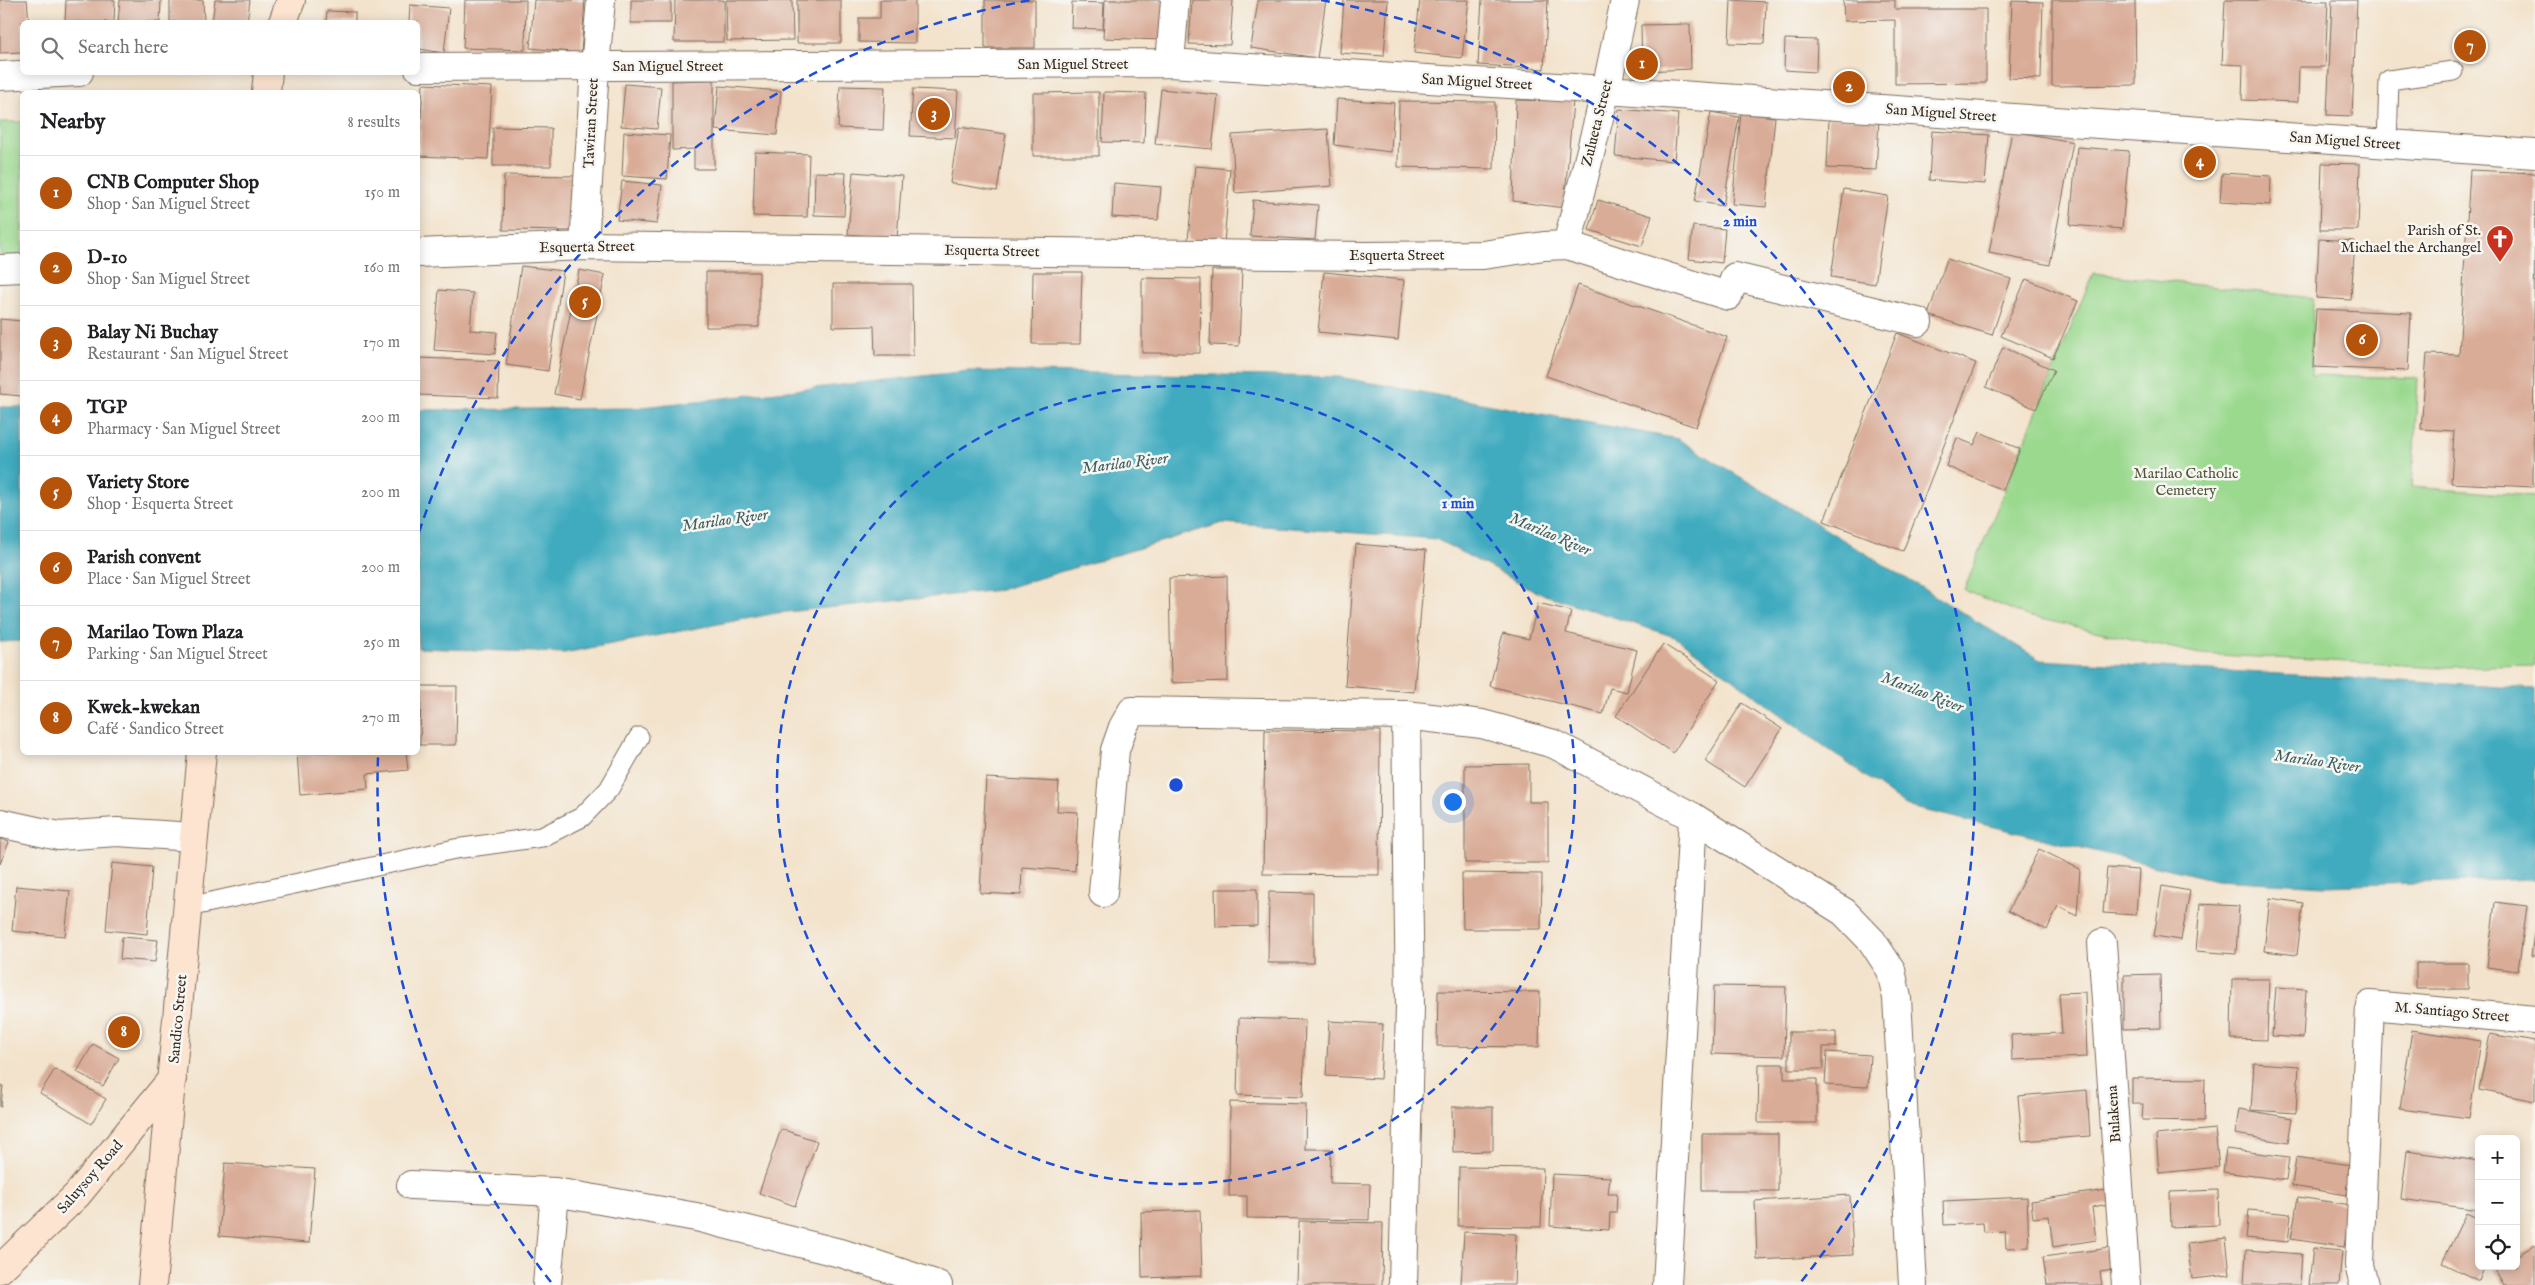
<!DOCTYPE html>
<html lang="en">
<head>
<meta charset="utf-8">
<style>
  :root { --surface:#fff; --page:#f2f2f2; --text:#202124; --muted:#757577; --line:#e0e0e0; --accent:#b45309 }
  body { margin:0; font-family:"IM FELL English",serif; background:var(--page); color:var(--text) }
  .controls { position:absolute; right:15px; bottom:15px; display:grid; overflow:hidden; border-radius:8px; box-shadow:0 2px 12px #0003 }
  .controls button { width:45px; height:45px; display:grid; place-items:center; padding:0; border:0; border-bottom:1px solid var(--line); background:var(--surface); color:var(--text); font:25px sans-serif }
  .you { position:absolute; left:1452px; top:801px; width:18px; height:18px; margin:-12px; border:4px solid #fff; border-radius:50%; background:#1a73e8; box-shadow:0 0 0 8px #1a73e833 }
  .badge { display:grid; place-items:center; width:32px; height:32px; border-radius:50%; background:var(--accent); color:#fff; font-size:16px; font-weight:700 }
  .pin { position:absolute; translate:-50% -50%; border:2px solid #fff; box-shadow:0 1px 5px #0006 }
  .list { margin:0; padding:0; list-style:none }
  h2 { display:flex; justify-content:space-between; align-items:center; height:65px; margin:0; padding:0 20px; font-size:21px }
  h2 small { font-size:16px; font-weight:400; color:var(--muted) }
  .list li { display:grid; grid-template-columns:32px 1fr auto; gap:15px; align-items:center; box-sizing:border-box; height:75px; padding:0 20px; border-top:1px solid var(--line) }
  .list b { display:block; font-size:19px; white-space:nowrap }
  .list p { margin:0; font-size:16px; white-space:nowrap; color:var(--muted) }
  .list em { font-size:16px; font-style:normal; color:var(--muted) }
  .icon { flex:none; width:28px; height:28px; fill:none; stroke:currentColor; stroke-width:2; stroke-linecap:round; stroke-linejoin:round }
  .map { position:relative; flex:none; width:2535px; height:1285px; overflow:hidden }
  .search { position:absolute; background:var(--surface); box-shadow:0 2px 12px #0003; left:20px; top:20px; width:400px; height:55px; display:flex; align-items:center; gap:12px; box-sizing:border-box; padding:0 18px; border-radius:8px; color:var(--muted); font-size:19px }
  .panel { position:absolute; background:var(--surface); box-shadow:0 2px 12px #0003; left:20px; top:90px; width:400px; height:665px; border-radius:8px }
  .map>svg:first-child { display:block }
</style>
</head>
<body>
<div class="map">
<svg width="2535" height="1285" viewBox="0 0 2535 1285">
  <rect width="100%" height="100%" fill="#f6f6f2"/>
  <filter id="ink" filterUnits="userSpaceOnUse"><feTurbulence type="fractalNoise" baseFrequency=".02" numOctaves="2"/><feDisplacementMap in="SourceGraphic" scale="10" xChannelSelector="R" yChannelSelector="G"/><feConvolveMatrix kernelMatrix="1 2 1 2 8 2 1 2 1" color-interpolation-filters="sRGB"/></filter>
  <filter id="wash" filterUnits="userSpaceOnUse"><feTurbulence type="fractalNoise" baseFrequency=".0096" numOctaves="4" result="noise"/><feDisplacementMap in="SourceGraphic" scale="20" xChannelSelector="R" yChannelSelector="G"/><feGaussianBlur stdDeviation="1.12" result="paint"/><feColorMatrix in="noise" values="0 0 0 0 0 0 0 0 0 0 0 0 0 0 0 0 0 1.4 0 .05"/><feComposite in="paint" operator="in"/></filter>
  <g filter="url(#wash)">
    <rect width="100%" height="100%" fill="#f3e3cc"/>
    <path fill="#9bd98f" stroke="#6b8256" d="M0 122H22V256L0 257Z
      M2093 273 2313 298 2311 375 2418 378 2412 487 2535 496V665L2441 667 2200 654 2027 616 1964 590Z"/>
    <path fill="#3fabbf" stroke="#3d6a6e" d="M968 371 1339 377 1678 439 2040 660 2535 689V879L2325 886 2216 880 1906 806 1675 637 1539 593 1436 539 1223 523 1000 590 777 613 564 653 418 648V410L633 408Z
      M0 407H22V641L0 642Z"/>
    <g id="blocks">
      <path fill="#d9ac97" d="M0 0H27L29 22H22V52L0 53Z
        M66 0H115L114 22H65Z
        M120 0H161L160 22H118Z
        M170 0H203L204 22H170Z
        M215 0H250L247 22H212Z
        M465 0H526L525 50 463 48Z
        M534 0H585L581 53 530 48Z
        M631 0H671V23H631Z
        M675 0H724V42H674Z
        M726 0H792L793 40 727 41Z
        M797 0H841V43H797Z
        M880 0H915V43L859 42V18H880Z
        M985 0H1035V48H985Z
        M1105 0H1165L1164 40 1103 38Z
        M1192 0H1233L1230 45 1189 44Z
        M1258 0H1326L1317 58 1251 48Z
        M1344 0H1388L1384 56 1340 53Z
        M1420 0H1469L1462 58 1414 53Z
        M1482 0H1548L1544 69 1478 65Z
        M1731 0 1766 2 1764 44 1729 43Z
        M1843 0H1895V9H1986V83L1895 84V20L1844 21Z
        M2052 0H2135L2136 85 2052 86Z
        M2225 0 2328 1 2325 67H2299L2298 102 2242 100 2243 65 2222 64Z
        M2332 0H2357L2352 116 2327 115Z
        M2012 1 2043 2 2041 79 2009 78Z
        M1072 2 1104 3 1103 29 1071 28Z
        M410 5 449 8 444 53 418 49V22H409Z
        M327 11 355 12V22H326Z
        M1690 24 1691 69 1642 71 1641 25Z
        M1785 39 1817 40 1816 72 1784 70Z
        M714 80V169H694V149L672 150V81Z
        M423 84 492 87 488 159 419 156Z
        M625 84 661 87 657 129 621 126Z
        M719 86 781 91 777 135 715 130Z
        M840 86 885 87 883 130 838 128Z
        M913 89 958 91 955 138 910 136Z
        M1161 89 1218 95 1212 149 1155 144Z
        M1099 92V156H1033V93Z
        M1104 92 1146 93 1144 143 1102 142Z
        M1337 99 1394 103 1391 152 1334 145Z
        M1516 100 1573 101 1564 208 1513 201Z
        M1399 101 1495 102 1494 169 1398 167Z
        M1619 109 1678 114 1674 161 1615 156Z
        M1711 112 1739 117 1723 206 1695 201Z
        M1741 113 1775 117 1766 207 1732 204Z
        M1829 118 1879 120 1876 170 1827 168Z
        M493 127 551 128V166H493Z
        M959 127 1006 134 997 191 950 183Z
        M1328 129 1332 186 1235 193 1232 135Z
        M1932 131 1989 135 1985 184 1929 180Z
        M2012 131 2073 142 2050 265 1989 253Z
        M624 132 670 135 667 179 622 176Z
        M2077 147 2129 151 2122 229 2070 225Z
        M755 152 809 154 807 217 753 216Z
        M2322 163 2360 164 2358 230H2320Z
        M1195 166 1230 169 1224 243 1188 240Z
        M2470 170 2535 173 2533 487 2451 483 2454 431 2421 429 2427 354 2459 355Z
        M815 172 846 173 844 216 814 215Z
        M853 172 902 176 897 238 848 234Z
        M2222 173 2271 176 2270 205 2220 202Z
        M504 175 577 176 576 231 503 230Z
        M622 181 662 185 657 224 617 220Z
        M1114 183 1161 187 1158 220 1112 217Z
        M1844 189 1888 196 1875 284 1831 277Z
        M1253 200 1318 205 1315 240 1250 236Z
        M1598 200 1652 216 1642 246 1589 230Z
        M1693 226 1725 229 1722 263 1689 259Z
        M2319 239 2355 241 2351 300 2316 298Z
        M1947 259 2011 279 1992 335 1928 315Z
        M521 266 563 271 548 371 506 365Z
        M579 270 605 275 580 399 554 394Z
        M1212 270H1242L1239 346 1210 345Z
        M706 272H759V327H706Z
        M1033 272H1082L1080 344H1032Z
        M1324 272 1404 280 1398 340 1318 332Z
        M1142 278 1201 279 1200 353H1142Z
        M2026 279 2078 301 2053 358 2001 336Z
        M833 284H912L913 356H875L874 326 833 327Z
        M1578 285 1727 337 1696 427 1546 376Z
        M439 290 473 293 470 330 497 332 495 354 434 350Z
        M2316 309 2411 313 2408 371 2313 367Z
        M0 319 22 321V396L0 394Z
        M1897 333 1976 363 1903 551 1824 521Z
        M2003 347 2054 370 2036 409 1986 387Z
        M418 358 499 361 498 398 418 395Z
        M1980 432 2020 449 2003 490 1946 466 1957 438 1974 445Z
        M1356 544 1426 550 1414 692 1345 686Z
        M1227 576 1228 681 1171 683 1169 578Z
        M1538 603 1571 611 1566 633 1637 650 1627 692 1610 688 1603 714 1490 686 1503 633 1529 639Z
        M1663 644 1719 680 1673 753 1616 716Z
        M421 686H457L456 745H420Z
        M1742 703 1782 729 1745 787 1705 761Z
        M1265 730 1380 731 1379 875 1263 874Z
        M297 752H406L408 770 367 774 368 789 300 795Z
        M1529 764V802H1548V863H1465V765Z
        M986 778 1059 782 1057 811 1078 812 1075 871 1022 867 1021 895 980 893Z
        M0 839 9 842 0 864Z
        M2039 849 2080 869 2077 916 2058 906 2047 930 2008 911Z
        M112 863 152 867 147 934 106 930Z
        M2107 868 2139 870 2136 915 2103 913Z
        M1462 873 1542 874 1541 929H1463Z
        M16 886 70 891 65 936 12 931Z
        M2162 886 2190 891 2181 940 2154 936Z
        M1215 889H1257V926L1216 927Z
        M1269 892 1313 893V963H1268Z
        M2270 898 2303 903 2297 955 2264 951Z
        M2495 902 2527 906 2518 971 2487 967Z
        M2200 904 2239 906 2236 954 2196 951Z
        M2534 933H2535V956H2531Z
        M122 937 158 940 155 962 120 959Z
        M2416 963H2468V989H2416Z
        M2160 974 2161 1028 2124 1029V975Z
        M2232 979H2269L2267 1040 2231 1039Z
        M1714 986 1786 987 1784 1056 1712 1054Z
        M2276 987 2306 989 2303 1038 2272 1036Z
        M1438 991 1540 992 1539 1047 1437 1046Z
        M2085 992 2087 1057 2012 1060 2011 1035 2062 1033 2059 993Z
        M1239 1018 1305 1020 1303 1097 1237 1095Z
        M1329 1021 1383 1024 1380 1079 1326 1076Z
        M2412 1030 2481 1041 2469 1118 2400 1109Z
        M1789 1032H1836V1047H1823V1069H1789Z
        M2490 1034 2535 1042V1101L2479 1090Z
        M93 1044 119 1058 103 1086 77 1072Z
        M1827 1052 1870 1055 1868 1087 1825 1085Z
        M2254 1063 2299 1066 2296 1113 2251 1110Z
        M1759 1064H1784V1079H1817V1123H1758Z
        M55 1069 106 1099 91 1124 40 1093Z
        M2132 1078 2205 1079 2204 1121 2142 1120 2143 1104H2132Z
        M0 1086H3L1 1107H0Z
        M2087 1090 2090 1136 2022 1141 2018 1096Z
        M1230 1102 1306 1104 1305 1149H1331L1330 1183 1370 1184 1369 1220 1247 1218V1196H1229Z
        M1452 1107H1493V1151L1453 1152Z
        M2239 1109 2292 1118 2288 1143 2235 1134Z
        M781 1129 817 1141 795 1206 759 1193Z
        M2215 1129 2219 1167 2159 1173 2156 1135Z
        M1702 1134H1778V1191H1702Z
        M2226 1149 2289 1157 2286 1180 2223 1172Z
        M2407 1151 2479 1161V1210L2401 1199Z
        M2296 1157 2351 1165 2347 1195 2292 1186Z
        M225 1163 315 1169 309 1243 219 1236Z
        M1459 1167 1543 1168 1541 1227 1458 1226Z
        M1552 1174 1610 1177 1608 1194H1617L1616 1213H1610L1609 1230 1550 1226Z
        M2113 1189 2115 1203 2092 1207 2096 1240 2053 1247 2049 1216 2033 1218 2031 1201Z
        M2218 1190 2219 1225 2171 1227 2170 1192Z
        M1850 1195 1853 1255 1757 1260 1755 1201Z
        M2027 1197 2029 1247 2006 1248 2005 1231 1984 1232 1983 1223 1944 1225 1943 1201Z
        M2298 1197 2351 1205 2344 1247 2291 1239Z
        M1200 1210 1202 1276 1142 1278 1141 1212Z
        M2249 1210 2291 1214 2288 1242 2246 1238Z
        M2466 1213 2479 1219V1266H2485L2479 1281 2442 1263Z
        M1299 1221 1383 1223 1382 1285H1297Z
        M1464 1232 1516 1234 1514 1285H1461Z
        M2226 1238 2230 1275 2192 1279 2187 1243Z
        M2535 1245V1285H2504L2494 1268 2516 1266V1256Z
        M2117 1247 2120 1269 2100 1272 2102 1285H2047L2043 1257Z
        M2313 1248 2342 1251 2339 1285H2309Z
        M2246 1250 2302 1254 2300 1285H2244Z"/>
    </g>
  </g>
  <g filter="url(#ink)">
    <use href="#blocks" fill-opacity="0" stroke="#7b6b5b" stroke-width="1"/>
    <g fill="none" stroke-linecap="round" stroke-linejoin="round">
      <defs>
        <path id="lane" d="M2387 144 2389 80 2453 71
          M188 907 455 849 542 837 582 817 609 789 639 737"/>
        <path id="street" d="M1170 63 1175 0
          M418 67 1170 63 1606 90 2535 154
          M0 76 79 72
          M1567 245 1606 90 1625 0
          M584 246 595 67 601 0
          M418 253 584 246 1363 256 1483 255 1544 246 1567 245 1728 296 1735 277 1918 322
          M0 269 22 268
          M0 823 59 836 117 832 193 837
          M1103 893 1115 750 1123 727 1132 711 1406 715 1482 724 1554 744 1693 817
          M2102 943 2126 1285
          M411 1185 555 1192 696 1217 844 1254 938 1285
          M547 1285 555 1192
          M1403 1285 1410 1006 1406 715
          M1667 1285 1693 817 1844 912 1872 941 1891 970 1897 998 1913 1285
          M2364 1285 2359 1265 2370 1005 2535 1020"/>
        <path id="secondary" d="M283 22 291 0
          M266 92 268 72
          M0 1269 77 1195 172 1079
          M152 1285 202 752"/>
      </defs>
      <use href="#lane" stroke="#7b6b5b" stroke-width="21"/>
      <use href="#street" stroke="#7b6b5b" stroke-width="30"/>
      <use href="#secondary" stroke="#7b6b5b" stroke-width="30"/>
      <use href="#lane" stroke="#fff" stroke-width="19"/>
      <use href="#street" stroke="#fff" stroke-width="28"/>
      <use href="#secondary" stroke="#fde4d1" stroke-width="28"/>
    </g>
  </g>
  <g fill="none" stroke="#1d4ed8" stroke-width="2.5" stroke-dasharray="9 6">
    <circle cx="1176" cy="785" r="399"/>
    <path d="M551 1282A798 798 0 0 1 378 757M419 532A798 798 0 0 1 1031 0M1321 0A798 798 0 0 1 1801 1282"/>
  </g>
  <defs>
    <symbol id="church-pin" viewBox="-11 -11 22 30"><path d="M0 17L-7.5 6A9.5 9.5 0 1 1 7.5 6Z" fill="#c8321e" stroke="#f6f6f2"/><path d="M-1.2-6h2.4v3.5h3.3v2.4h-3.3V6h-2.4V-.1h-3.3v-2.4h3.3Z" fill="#fff"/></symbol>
  </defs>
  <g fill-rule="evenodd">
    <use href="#church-pin" x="2484" y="223" width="32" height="43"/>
  </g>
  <g text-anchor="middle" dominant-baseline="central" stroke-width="5" stroke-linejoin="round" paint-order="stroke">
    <g font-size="15" fill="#3b2a1e" stroke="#f6f6f2">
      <text x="1073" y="64">San Miguel Street</text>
      <text x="668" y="66">San Miguel Street</text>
      <text transform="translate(1477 82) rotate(3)">San Miguel Street</text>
      <text transform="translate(1941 113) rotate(4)">San Miguel Street</text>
      <text transform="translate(591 123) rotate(-87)">Tawiran Street</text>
      <text transform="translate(1597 123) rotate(-76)">Zulueta Street</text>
      <text transform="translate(2345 141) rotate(4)">San Miguel Street</text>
      <text transform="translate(587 247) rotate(-1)">Esquerta Street</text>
      <text transform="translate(992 251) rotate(1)">Esquerta Street</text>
      <text x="1397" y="255">Esquerta Street</text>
      <text transform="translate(2452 1012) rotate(5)">M. Santiago Street</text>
      <text transform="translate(178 1019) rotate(-85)">Sandico Street</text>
      <text transform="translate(2114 1114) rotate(-94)">Bulakena</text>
      <text transform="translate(90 1177) rotate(-49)">Saluysoy Road</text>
    </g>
    <g font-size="15" fill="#3b2a1e" stroke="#f6f6f2" text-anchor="end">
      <text x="2481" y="230">Parish of St.<tspan x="2481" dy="17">Michael the Archangel</tspan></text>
    </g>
    <g font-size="15" fill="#53563a" stroke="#f6f6f2">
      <text x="2186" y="473">Marilao Catholic<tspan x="2186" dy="17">Cemetery</tspan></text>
    </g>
    <g font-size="16" font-style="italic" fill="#3d5e5e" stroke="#f6f6f2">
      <text transform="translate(1125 464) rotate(-7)">Marilao River</text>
      <text transform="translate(725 521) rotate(-8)">Marilao River</text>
      <text transform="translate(1550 535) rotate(23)">Marilao River</text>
      <text transform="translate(1922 693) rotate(21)">Marilao River</text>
      <text transform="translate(2317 762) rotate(8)">Marilao River</text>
    </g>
  </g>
  <circle cx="1176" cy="785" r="8" fill="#1d4ed8" stroke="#f6f6f2" stroke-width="2.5"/>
  <g font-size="15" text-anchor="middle" font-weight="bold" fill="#1d4ed8" stroke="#f6f6f2" stroke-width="5" stroke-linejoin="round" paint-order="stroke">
    <text x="1740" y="226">2 min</text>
    <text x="1458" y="508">1 min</text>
  </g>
</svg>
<div class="controls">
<button>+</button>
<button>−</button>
<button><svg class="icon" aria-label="locate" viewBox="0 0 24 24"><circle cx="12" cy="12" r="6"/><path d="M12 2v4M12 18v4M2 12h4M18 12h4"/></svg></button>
</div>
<div class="you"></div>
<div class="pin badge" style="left:1642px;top:64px">1</div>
<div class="pin badge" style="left:1849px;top:87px">2</div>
<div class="pin badge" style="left:934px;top:114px">3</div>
<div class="pin badge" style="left:2200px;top:162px">4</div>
<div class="pin badge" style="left:585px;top:302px">5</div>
<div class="pin badge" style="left:2362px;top:340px">6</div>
<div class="pin badge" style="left:2470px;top:46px">7</div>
<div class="pin badge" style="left:124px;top:1032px">8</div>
<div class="search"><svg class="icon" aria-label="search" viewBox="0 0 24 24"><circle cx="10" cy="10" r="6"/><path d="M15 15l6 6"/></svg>Search here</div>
<section class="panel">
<h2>Nearby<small>8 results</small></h2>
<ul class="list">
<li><span class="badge">1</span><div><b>CNB Computer Shop</b><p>Shop · San Miguel Street</p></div><em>150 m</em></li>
<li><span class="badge">2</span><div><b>D-10</b><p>Shop · San Miguel Street</p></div><em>160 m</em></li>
<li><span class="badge">3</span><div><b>Balay Ni Buchay</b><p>Restaurant · San Miguel Street</p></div><em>170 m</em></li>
<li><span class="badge">4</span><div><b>TGP</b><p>Pharmacy · San Miguel Street</p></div><em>200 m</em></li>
<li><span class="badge">5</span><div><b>Variety Store</b><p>Shop · Esquerta Street</p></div><em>200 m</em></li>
<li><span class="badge">6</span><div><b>Parish convent</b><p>Place · San Miguel Street</p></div><em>200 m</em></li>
<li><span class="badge">7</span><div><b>Marilao Town Plaza</b><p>Parking · San Miguel Street</p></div><em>250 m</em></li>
<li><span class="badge">8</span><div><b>Kwek-kwekan</b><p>Café · Sandico Street</p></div><em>270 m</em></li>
</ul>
</section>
</div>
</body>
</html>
